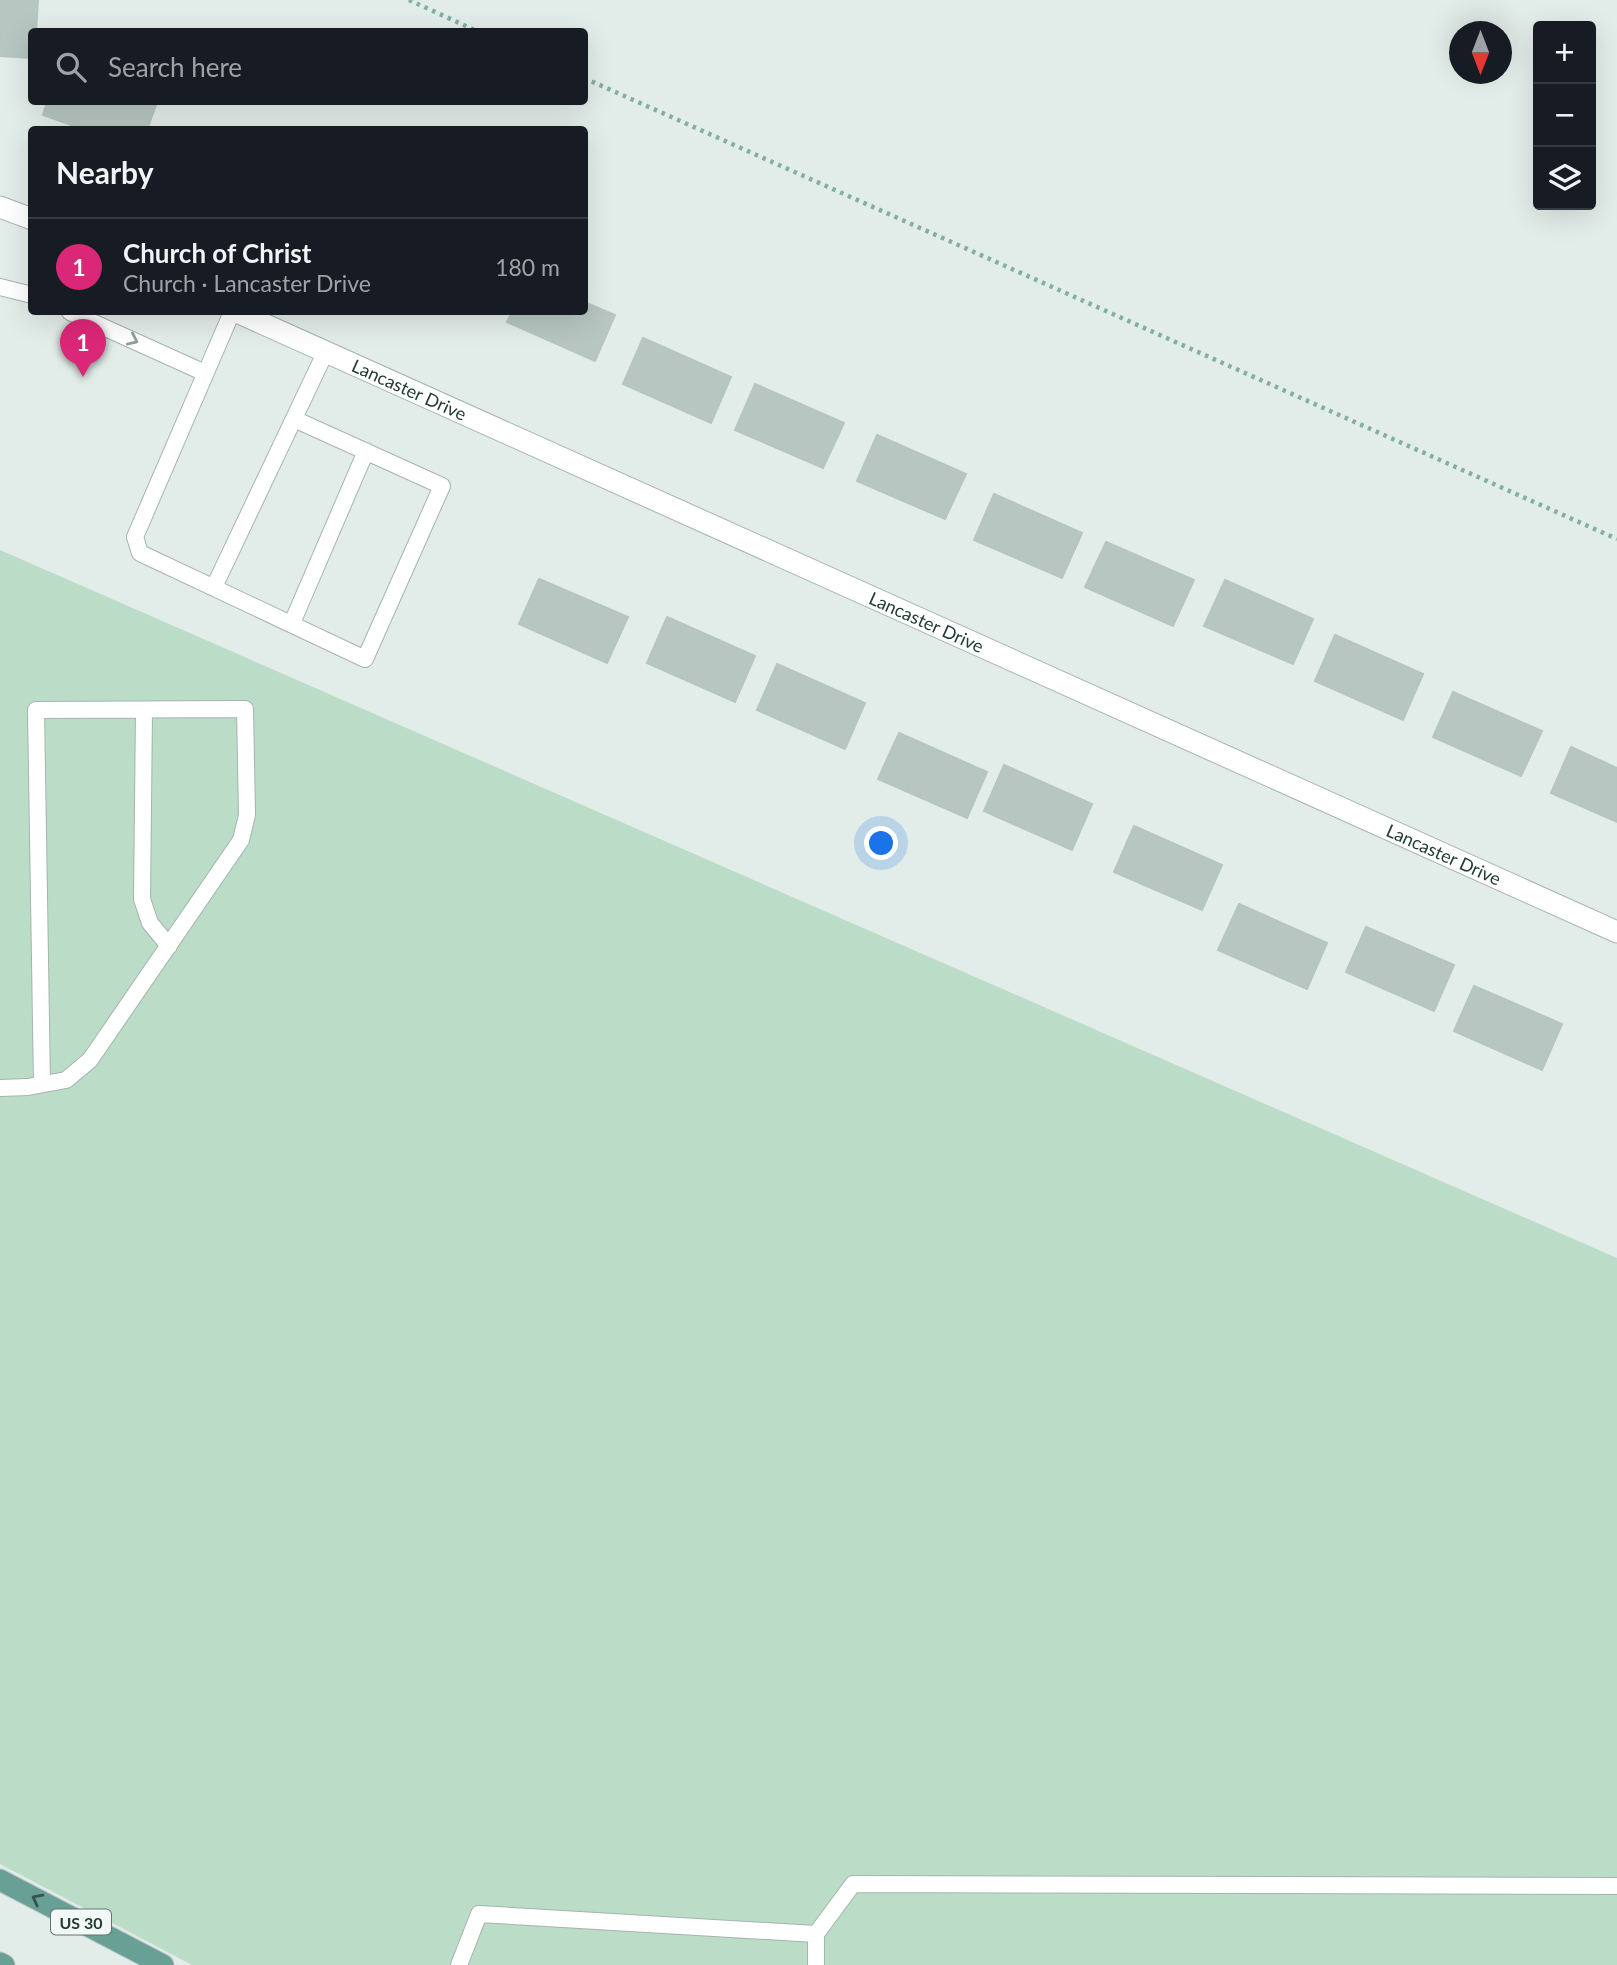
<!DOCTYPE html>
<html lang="en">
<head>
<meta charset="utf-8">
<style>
  :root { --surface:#171b24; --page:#242831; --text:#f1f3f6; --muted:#9ea1a6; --line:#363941; --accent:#db2777 }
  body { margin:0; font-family:Lato,sans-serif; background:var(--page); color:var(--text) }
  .controls { position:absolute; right:21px; top:21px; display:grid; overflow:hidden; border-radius:7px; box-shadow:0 7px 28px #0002 }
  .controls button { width:63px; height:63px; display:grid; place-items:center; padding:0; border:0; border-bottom:2px solid var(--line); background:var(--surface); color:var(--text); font:35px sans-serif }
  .compass { position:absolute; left:1449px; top:21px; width:63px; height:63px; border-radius:50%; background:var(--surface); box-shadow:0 7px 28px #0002; rotate:180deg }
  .you { position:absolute; left:882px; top:844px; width:24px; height:24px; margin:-18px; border:5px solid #fff; border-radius:50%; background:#1a73e8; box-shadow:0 0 0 10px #1a73e833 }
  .badge { display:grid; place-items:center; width:46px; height:46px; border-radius:50%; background:var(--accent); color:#fff; font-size:23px; font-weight:700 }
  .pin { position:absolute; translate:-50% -58px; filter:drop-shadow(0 2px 4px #0008) }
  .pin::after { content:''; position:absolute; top:37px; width:24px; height:21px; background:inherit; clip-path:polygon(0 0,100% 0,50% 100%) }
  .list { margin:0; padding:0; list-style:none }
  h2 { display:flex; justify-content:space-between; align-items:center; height:91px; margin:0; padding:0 28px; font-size:30px }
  h2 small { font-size:23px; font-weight:400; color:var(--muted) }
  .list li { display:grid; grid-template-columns:46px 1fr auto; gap:21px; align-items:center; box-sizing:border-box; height:98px; padding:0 28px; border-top:2px solid var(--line) }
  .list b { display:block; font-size:26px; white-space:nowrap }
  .list p { margin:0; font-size:23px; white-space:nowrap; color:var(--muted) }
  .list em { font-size:23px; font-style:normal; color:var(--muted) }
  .icon { flex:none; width:38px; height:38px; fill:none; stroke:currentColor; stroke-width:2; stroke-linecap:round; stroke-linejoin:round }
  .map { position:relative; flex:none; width:1617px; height:1965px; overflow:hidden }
  .search { position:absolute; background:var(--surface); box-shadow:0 7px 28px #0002; left:28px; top:28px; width:560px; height:77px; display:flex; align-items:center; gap:18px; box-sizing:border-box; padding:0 24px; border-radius:7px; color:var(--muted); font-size:26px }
  .panel { position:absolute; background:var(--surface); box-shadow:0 7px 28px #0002; left:28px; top:126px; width:560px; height:189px; border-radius:7px }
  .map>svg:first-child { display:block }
</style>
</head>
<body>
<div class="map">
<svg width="1617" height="1965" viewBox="0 0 1617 1965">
  <rect width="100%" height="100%" fill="#e2ece8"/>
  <path fill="#bbdcc7" d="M0 550 1617 1258V1965H192L0 1864Z"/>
  <path fill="#b7c6c1" stroke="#b5c5bf" stroke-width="2" d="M0 0H38L36 32H32V58L0 56Z
    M47 102H146L156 105 147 130H85L43 115Z
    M584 302 615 315 595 361 507 322 512 312H584Z
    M643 338 731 377 711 423 623 384Z
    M755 384 844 423 823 468 735 430Z
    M877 435 966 474 945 519 857 481Z
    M994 494 1082 533 1062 578 974 540Z
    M1106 542 1194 580 1173 626 1085 587Z
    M539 579 628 617 607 663 519 624Z
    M1225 580 1313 619 1293 664 1204 626Z
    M667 617 755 656 735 702 647 663Z
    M1335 635 1423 674 1403 720 1315 681Z
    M777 664 865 703 845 749 757 710Z
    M1453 692 1542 731 1521 776 1433 737Z
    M899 733 987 772 967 818 878 779Z
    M1571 747 1617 768V822L1551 793Z
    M1004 765 1092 804 1072 850 984 811Z
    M1134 826 1222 865 1202 910 1114 872Z
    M1239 904 1327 943 1307 989 1218 950Z
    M1366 927 1454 965 1434 1011 1346 972Z
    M1474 986 1562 1024 1542 1070 1454 1031Z"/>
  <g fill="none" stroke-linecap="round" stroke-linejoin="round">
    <defs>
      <path id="lane" d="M0 287 32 295
        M70 312 205 373
        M232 312 135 537 140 553 365 659 442 486 294 419
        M214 587 326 351
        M292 623 366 451
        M144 710 142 899 150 923 169 946
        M0 1088 28 1087 66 1080 90 1060 241 840 247 815 245 709 36 710 42 1084
        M459 1965 479 1914 816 1934
        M816 1965V1934L853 1884 1617 1886"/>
      <g id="street">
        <path d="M0 207 32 219"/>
        <path id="s1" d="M237 312 1617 932"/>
      </g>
      <path id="primary" d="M0 1880 163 1965
        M0 1963 4 1965"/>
    </defs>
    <use href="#lane" stroke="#a5b4af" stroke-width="18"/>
    <use href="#street" stroke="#a5b4af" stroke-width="23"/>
    <use href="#primary" stroke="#c1c8c7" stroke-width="23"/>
    <path stroke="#83aea4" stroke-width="4.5" stroke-dasharray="3.5 5" stroke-linecap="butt" d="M409 0 479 32
      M584 78 1617 539"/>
    <use href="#lane" stroke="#fff" stroke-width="16"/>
    <use href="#street" stroke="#fff" stroke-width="21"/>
    <use href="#primary" stroke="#68a096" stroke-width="21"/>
  </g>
  <defs><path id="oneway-chevron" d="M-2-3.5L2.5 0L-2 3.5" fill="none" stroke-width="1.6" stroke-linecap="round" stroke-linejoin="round" transform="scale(1.75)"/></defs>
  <use stroke="#919e9b" href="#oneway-chevron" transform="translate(133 340) rotate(25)"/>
  <use stroke="#34554f" href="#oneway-chevron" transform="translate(37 1899) rotate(-152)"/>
  <g text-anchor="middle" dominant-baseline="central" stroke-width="5" stroke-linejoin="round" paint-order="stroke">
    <rect fill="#f2f8f6" stroke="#617470" stroke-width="2" x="51" y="1909.5" width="60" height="25" rx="5"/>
    <g font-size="16" font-weight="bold" fill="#233c37">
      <text x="81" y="1922">US 30</text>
    </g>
    <g font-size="18" fill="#233c37" stroke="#f2f8f6">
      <text stroke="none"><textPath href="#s1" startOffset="189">Lancaster Drive</textPath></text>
      <text stroke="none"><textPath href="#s1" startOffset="756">Lancaster Drive</textPath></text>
      <text stroke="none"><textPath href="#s1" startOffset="1323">Lancaster Drive</textPath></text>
    </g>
  </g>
</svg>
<div class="controls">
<button>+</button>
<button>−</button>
<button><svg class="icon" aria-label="layers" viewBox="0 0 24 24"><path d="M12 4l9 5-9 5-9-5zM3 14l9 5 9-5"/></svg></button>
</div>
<svg class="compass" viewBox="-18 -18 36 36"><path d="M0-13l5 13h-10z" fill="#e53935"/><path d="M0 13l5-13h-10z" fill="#9ea1a6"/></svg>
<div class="you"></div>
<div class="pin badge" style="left:83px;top:377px">1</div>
<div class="search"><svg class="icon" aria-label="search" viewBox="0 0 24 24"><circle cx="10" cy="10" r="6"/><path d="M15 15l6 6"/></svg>Search here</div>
<section class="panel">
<h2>Nearby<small></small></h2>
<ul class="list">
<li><span class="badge">1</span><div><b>Church of Christ</b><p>Church · Lancaster Drive</p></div><em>180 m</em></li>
</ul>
</section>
</div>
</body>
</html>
